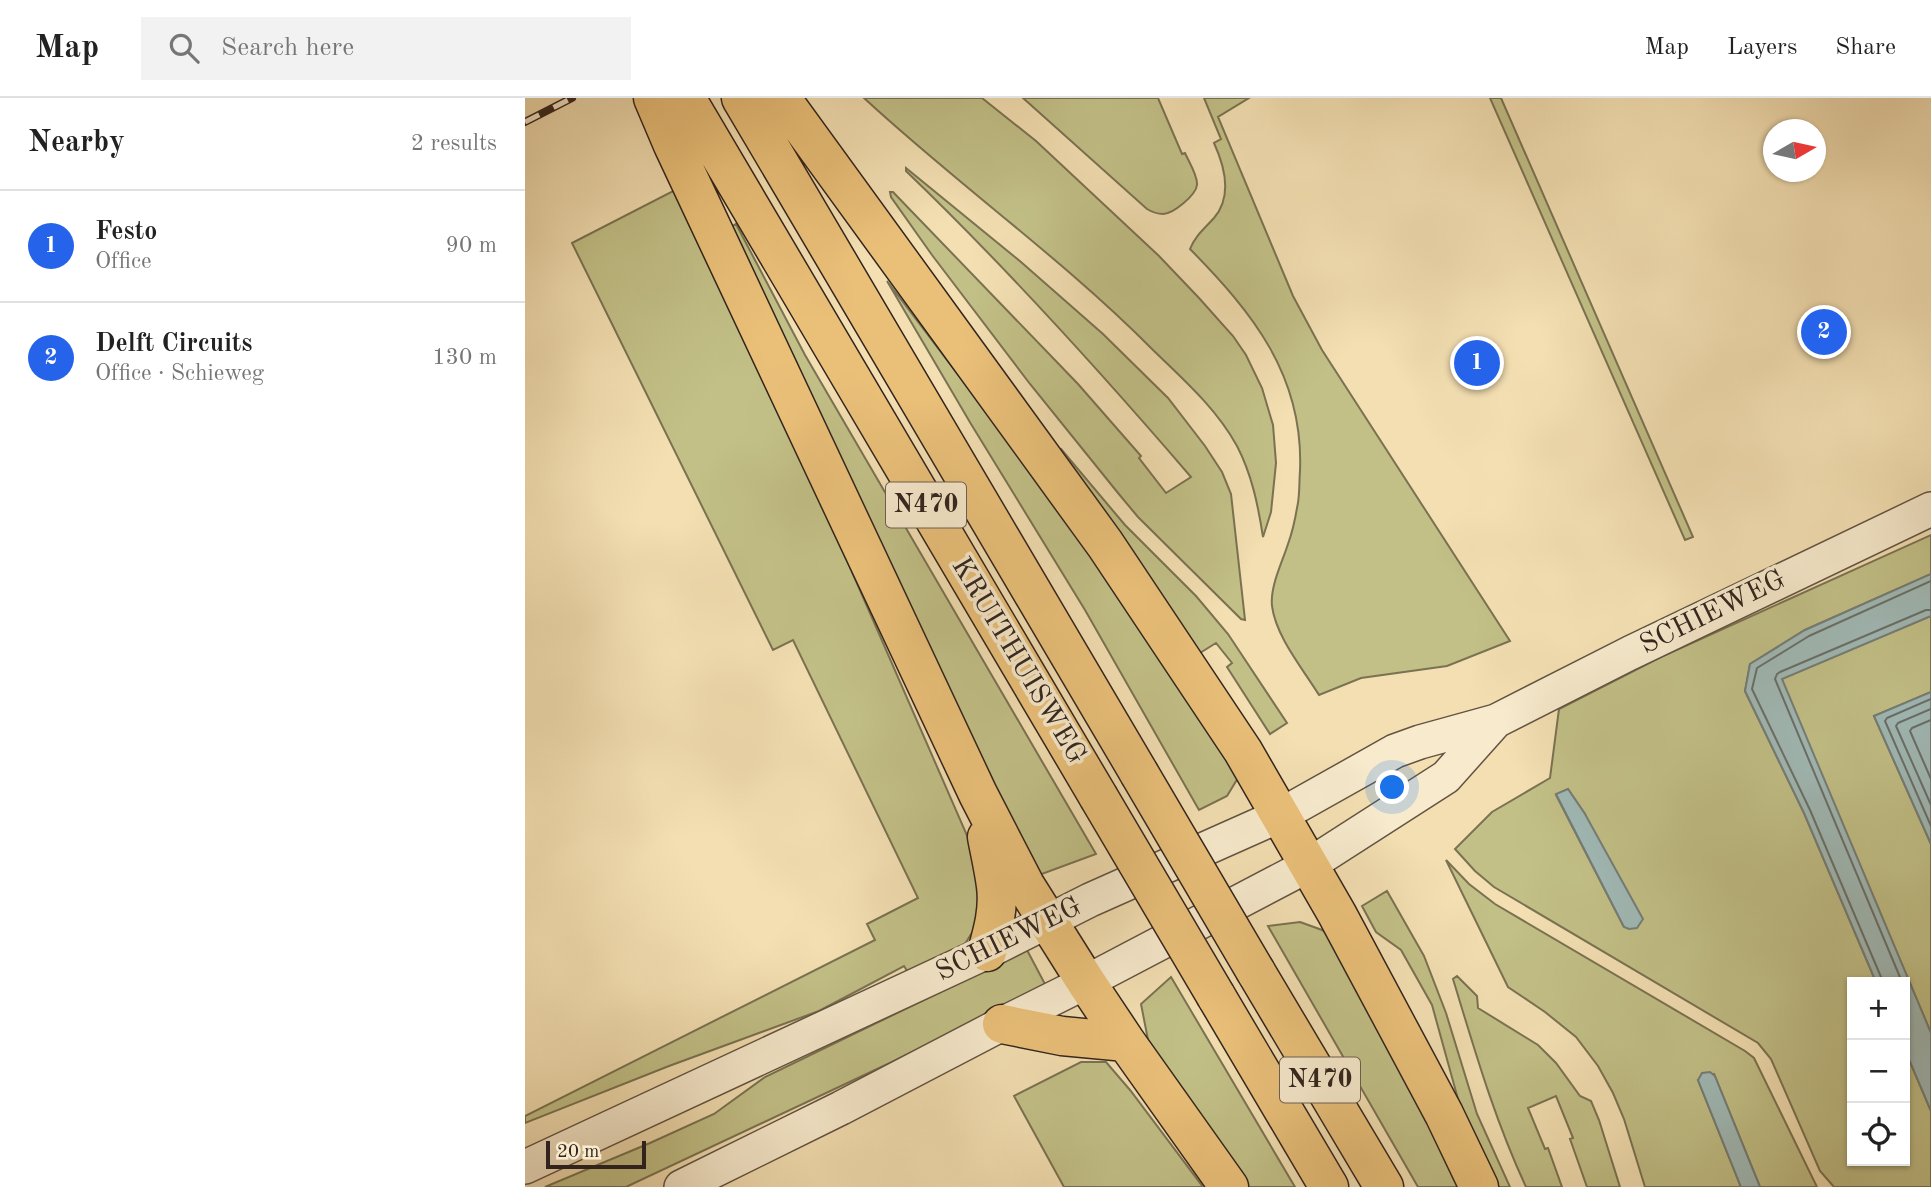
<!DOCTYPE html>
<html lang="en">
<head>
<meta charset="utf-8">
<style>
  :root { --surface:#fff; --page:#f2f2f2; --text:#222; --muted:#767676; --line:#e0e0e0; --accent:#2563eb }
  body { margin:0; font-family:"Old Standard TT",serif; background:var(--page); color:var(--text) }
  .controls { position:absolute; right:21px; bottom:21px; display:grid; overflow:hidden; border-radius:0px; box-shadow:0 2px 5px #0004 }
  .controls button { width:63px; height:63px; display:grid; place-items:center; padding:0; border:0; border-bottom:2px solid var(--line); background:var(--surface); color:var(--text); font:35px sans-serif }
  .compass { position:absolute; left:1238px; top:21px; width:63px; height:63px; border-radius:50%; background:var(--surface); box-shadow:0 2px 5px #0004; rotate:81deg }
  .scale { position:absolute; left:21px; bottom:18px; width:100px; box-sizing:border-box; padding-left:7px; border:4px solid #32241d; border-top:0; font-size:19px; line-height:24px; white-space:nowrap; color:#32241d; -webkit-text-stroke:5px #f7eacd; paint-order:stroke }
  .you { position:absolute; left:868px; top:690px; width:24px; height:24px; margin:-18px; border:5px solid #fff; border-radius:50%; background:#1a73e8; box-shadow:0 0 0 10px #1a73e833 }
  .badge { display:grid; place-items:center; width:46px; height:46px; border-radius:50%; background:var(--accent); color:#fff; font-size:23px; font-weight:700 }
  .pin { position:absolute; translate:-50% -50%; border:4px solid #fff; box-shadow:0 2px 7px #0006 }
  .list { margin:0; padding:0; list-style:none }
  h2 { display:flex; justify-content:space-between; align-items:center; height:91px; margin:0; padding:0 28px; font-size:30px }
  h2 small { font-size:23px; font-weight:400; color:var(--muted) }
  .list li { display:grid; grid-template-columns:46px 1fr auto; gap:21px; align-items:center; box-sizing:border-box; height:112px; padding:0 28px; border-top:2px solid var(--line) }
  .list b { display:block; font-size:26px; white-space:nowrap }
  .list p { margin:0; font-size:23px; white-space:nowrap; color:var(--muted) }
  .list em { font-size:23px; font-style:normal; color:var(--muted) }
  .icon { flex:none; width:38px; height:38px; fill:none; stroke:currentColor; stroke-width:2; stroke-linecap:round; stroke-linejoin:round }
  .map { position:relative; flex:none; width:1406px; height:1089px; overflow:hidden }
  header { display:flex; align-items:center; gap:42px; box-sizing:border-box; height:98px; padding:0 35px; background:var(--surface); border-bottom:2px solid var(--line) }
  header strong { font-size:33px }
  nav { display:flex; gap:38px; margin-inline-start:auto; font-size:24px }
  .search { width:490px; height:63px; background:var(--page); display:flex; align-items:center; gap:18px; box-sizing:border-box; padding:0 24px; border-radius:0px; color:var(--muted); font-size:26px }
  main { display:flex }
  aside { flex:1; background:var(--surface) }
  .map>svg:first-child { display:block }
</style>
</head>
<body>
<header>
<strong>Map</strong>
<div class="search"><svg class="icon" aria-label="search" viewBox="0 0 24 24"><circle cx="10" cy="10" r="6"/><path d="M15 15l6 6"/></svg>Search here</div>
<nav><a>Map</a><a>Layers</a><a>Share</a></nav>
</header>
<main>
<aside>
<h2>Nearby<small>2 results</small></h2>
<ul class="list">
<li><span class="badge">1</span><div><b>Festo</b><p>Office</p></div><em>90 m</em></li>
<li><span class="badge">2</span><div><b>Delft Circuits</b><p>Office · Schieweg</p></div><em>130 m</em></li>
</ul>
</aside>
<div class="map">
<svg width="1406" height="1089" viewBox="0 0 1406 1089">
  <rect width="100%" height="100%" fill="#f3dfb2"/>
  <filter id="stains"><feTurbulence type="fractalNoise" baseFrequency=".00286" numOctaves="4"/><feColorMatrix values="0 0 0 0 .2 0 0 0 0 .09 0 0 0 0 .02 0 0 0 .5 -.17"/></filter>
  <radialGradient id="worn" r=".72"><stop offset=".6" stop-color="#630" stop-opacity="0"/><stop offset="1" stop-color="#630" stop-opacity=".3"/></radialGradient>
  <path fill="#c2c087" stroke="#7a7252" stroke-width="2" fill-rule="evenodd" d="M339 0H457L511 43 634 158 674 200 708 238 721 257 737 290 748 327 751 365 746 414 738 439C733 407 727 377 712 348 691 310 658 281 628 252 538 161 433 87 339 0Z
    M498 0H633L657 56 660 55C664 64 673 78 672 87 671 97 648 116 638 116 632 116 627 114 622 111Z
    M679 0H724L693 19 768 198 797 252 985 543 922 568 836 580 794 597C778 571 751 539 747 508 745 488 757 465 763 446 767 435 770 422 772 410 775 398 774 385 775 373 779 278 728 215 665 151 670 138 679 131 689 120 708 98 700 69 689 45L696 41Z
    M965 0H976L1168 439 1160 442Z
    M381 70 496 164 578 236 643 300 680 348 697 374 706 396 720 522 716 521 613 419 593 395 505 286 407 157 366 99 365 94H368L553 286 616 358 614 360 641 395 666 379C575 273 481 169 381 73Z
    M150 92 324 467 461 781 450 830 431 860 384 876 379 868 294 913 144 968 0 1025V1018L350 842 342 826 393 800 268 542 248 552 47 145Z
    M211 126 280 257 571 756 506 780 201 132Z
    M362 183 548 428 716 675 702 698 674 712 560 512 446 326Z
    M536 351 600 427 671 498 703 536 762 625 745 636 702 569 707 565 691 545 675 555 529 355Z
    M1406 437V476L1280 532 1225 566 1220 593 1279 715 1351 884H1327V1063H1380V952L1406 1013V1089H1309L1295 1073 1246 961 1233 945 969 789 950 773 930 751 967 714 1025 680 1034 611 1136 559ZM1043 691 1060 716 1099 829 1031 697Z
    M1406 518V594L1349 618 1406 746V935L1256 581Z
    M921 762 944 786 970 806 1220 953 1229 960 1292 1089H1235L1189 976 1173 982 1216 1089H1120L1099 1021 1088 995 1073 968 1051 939 1020 914 983 889Z
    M862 793 899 858 921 915 952 1016 985 1089H968L941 1030 907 907 876 852 851 834 837 808Z
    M775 824 797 832 816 846 939 1089H893L743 828Z
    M502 852 521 888 367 964 101 1089H20L125 1045 189 1016 240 979Z
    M932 878 952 898 953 910 1013 947 1031 965 1055 998 1066 1003 1074 1022 1095 1089H1062L1045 1041 1048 1040 1031 998 1003 1010 1020 1051 1023 1050 1037 1089H1001C969 1020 950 953 928 881Z
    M646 879 770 1089H721L625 952 616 906Z
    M556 964H581L605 992 678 1089H539L489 998Z"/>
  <path fill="#a0bab7" stroke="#747e79" stroke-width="2" d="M1406 476V518L1257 581 1406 935V1013L1380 952V884H1351L1279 715 1220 593 1225 566 1280 532Z
    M1406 594V746L1349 618Z
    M1043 691 1060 716 1118 821 1112 830 1104 831 1099 829 1031 696Z
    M1185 974 1190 978 1235 1089H1216L1173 982 1177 975Z"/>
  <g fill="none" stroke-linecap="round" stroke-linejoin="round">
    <path stroke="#696f6a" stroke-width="2" d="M1406 601 1362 620 1360 623 1406 728
      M1406 611 1373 625 1371 628 1406 707
      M1406 622 1387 630 1385 633 1406 681
      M1357 884 1356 879 1285 712 1227 591 1232 570 1284 538 1406 483
      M1377 884 1250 581 1252 576 1255 574 1401 512H1406"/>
    <defs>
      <path id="tertiary" d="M0 1069 462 854 565 802 756 717 870 653 895 644 971 623 1105 555 1406 411
        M156 1089 316 1010 477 926 561 884 784 767 921 679 971 623"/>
      <path id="trunk" d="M128 0 148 47 453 696 500 787 561 884 601 944 704 1089
        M161 0 573 698
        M216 0 614 675
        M256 0 580 446 718 653 812 816 919 1016 954 1089
        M462 739C465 755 469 772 471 788 474 811 468 833 462 854
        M731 874 859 1089
        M691 898 804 1089
        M477 926 537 938 601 944"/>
    </defs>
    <use href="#tertiary" stroke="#625342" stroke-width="36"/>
    <use href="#trunk" stroke="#32241d" stroke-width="41"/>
    <use href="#tertiary" stroke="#f7eacd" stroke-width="33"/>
    <use href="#trunk" stroke="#eac079" stroke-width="38"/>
    <defs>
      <path id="rail" d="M0 24 47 0"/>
    </defs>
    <use href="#rail" stroke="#32241d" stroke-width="8"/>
    <use href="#rail" stroke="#f7eacd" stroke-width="5" stroke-dasharray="16" stroke-linecap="butt"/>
    <defs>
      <path id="trunk-bridge" d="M614 675 731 874
        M573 698 691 898"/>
    </defs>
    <use href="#trunk-bridge" stroke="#32241d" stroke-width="41" stroke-linecap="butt"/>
    <use href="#trunk-bridge" stroke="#eac079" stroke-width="38"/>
  </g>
  <g text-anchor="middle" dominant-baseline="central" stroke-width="7" stroke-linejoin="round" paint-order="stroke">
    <g fill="#f7eacd" stroke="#6d5f52" stroke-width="2">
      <rect x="361" y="384.5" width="80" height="45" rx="5"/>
      <rect x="755" y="959.5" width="80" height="45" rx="5"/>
    </g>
    <g font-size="26" font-weight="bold" fill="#32241d">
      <text x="401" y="407">N470</text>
      <text x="795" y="982">N470</text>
    </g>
    <g font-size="28" fill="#32241d" stroke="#f7eacd">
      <text transform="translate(1188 515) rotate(-26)">SCHIEWEG</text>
      <text transform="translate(493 563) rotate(59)">KRUITHUISWEG</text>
      <text transform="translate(484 842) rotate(-26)">SCHIEWEG</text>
    </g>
  </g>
  <rect width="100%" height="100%" filter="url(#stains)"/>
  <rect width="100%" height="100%" fill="url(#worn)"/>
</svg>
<div class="controls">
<button>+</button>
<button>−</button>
<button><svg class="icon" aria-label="locate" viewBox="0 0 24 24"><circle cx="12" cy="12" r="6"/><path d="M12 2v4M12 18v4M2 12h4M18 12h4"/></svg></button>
</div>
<svg class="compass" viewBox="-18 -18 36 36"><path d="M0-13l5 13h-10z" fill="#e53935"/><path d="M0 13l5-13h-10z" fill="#767676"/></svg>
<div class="scale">20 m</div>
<div class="you"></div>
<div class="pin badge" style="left:952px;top:265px">1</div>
<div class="pin badge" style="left:1299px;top:234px">2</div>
</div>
</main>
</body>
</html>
